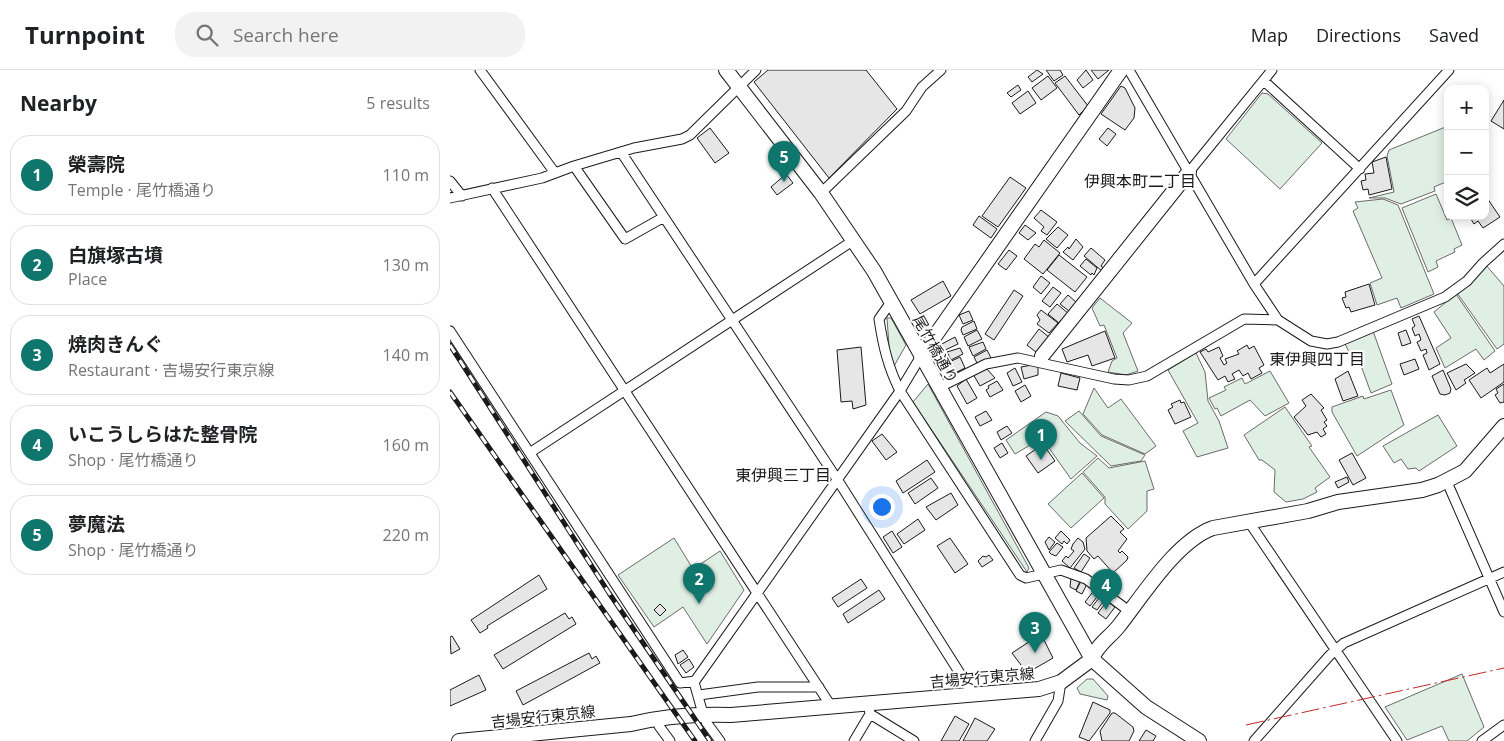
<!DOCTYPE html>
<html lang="en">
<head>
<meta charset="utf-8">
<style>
  :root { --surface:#fff; --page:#f2f2f2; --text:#202124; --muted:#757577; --line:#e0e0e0; --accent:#0f766e }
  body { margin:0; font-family:"Open Sans","Noto Sans JP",sans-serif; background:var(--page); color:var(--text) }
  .controls { position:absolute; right:15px; top:15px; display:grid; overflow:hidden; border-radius:10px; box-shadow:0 2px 12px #0003 }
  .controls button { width:45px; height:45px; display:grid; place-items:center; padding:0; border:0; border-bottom:1px solid var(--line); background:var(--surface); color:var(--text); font:25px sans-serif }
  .you { position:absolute; left:431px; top:436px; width:18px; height:18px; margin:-12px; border:4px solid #fff; border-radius:50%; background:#1a73e8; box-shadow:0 0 0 8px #1a73e833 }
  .badge { display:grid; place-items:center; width:32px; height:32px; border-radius:50%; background:var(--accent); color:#fff; font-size:16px; font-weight:700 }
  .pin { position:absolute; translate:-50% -41px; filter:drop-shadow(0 1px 2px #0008) }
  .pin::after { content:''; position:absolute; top:26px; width:18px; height:15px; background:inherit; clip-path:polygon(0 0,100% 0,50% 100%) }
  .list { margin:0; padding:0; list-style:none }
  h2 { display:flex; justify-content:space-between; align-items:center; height:65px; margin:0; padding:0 20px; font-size:21px }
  h2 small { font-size:16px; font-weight:400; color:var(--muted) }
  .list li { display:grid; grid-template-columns:32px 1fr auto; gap:15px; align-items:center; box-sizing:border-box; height:80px; margin:0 10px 10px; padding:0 10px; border:1px solid var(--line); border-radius:20px }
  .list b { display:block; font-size:19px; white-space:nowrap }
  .list p { margin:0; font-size:16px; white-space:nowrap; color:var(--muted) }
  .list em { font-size:16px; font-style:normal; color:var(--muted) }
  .icon { flex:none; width:28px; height:28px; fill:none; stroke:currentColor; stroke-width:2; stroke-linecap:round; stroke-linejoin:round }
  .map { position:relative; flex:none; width:1054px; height:671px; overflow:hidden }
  header { display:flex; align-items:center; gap:30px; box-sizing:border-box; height:70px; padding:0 25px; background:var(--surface); border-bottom:1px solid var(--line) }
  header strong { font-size:24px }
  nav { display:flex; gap:28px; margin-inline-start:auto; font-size:18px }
  .search { width:350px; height:45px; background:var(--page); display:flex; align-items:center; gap:12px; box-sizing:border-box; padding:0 18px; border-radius:20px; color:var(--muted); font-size:19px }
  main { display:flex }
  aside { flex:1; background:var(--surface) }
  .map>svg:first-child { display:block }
</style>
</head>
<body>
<header>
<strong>Turnpoint</strong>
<div class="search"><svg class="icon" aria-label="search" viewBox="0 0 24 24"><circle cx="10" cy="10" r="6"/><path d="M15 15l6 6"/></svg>Search here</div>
<nav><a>Map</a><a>Directions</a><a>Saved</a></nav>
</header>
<main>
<aside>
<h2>Nearby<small>5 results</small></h2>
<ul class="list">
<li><span class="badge">1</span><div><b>榮壽院</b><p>Temple · 尾竹橋通り</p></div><em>110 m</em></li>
<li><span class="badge">2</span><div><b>白旗塚古墳</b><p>Place</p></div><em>130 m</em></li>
<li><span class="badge">3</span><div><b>焼肉きんぐ</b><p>Restaurant · 吉場安行東京線</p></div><em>140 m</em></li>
<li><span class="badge">4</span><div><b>いこうしらはた整骨院</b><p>Shop · 尾竹橋通り</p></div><em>160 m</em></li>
<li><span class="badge">5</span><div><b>夢魔法</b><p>Shop · 尾竹橋通り</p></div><em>220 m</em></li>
</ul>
</aside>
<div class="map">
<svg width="1054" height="671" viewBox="0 0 1054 671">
  <rect width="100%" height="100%" fill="#fff"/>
  <path fill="#e0efe3" stroke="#6a6a6a" d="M812 23 818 24 872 73 830 119 776 69Z
    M998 56V111L984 117 985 121 951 134 935 128H919L944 122 937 86 939 80Z
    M986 124 997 150 1001 148 1012 175 1004 179 1005 182 986 191 988 197 978 202 952 138Z
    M933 129 948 135 984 224 951 238 947 228 927 235 920 213 932 208 903 141 908 138 905 132Z
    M1035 194 1054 216V274L1047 279 1007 223Z
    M1006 224 1045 281 1034 290 1026 279 995 298 986 278 1001 268 984 242Z
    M650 228 682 253 673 263 688 301 676 305 658 302 662 291 667 288 654 255 650 256 642 238Z
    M437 248H441L456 275 444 296 440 290Z
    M923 261 942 314 921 323 910 293 905 294 894 272Z
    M746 283 755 302 758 331 769 351 778 378 747 387 733 361 748 353 718 300Z
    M820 301 839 333 815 346 800 330 771 346 767 338 765 339 759 328 776 320 774 317 792 308 795 314Z
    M478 314 579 498 577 502 463 332Z
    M644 318 658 338 671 329 706 376 695 384 652 365 633 344Z
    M941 320 954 355 907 386 882 342V337L913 326 914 329Z
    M835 337 862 376 859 377 880 407 865 418 867 422 853 429 836 432 824 422 825 400 812 390H809L794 365Z
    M629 341 651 366 695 385 691 391 661 396 615 351Z
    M596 342 608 346 630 373 647 386 621 409 592 368 565 384 556 370Z
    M988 345 1007 376 969 401 966 398 958 399 951 389 944 393 933 376Z
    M648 388 659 398 695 391 704 419 697 421V441L678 459 655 434V427L633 402Z
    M632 403 654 428 621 458 598 434Z
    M224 468 243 499 270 481 294 520 257 574 233 537 204 557 168 505Z
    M1012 604 1034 657 1017 671H999L992 656 957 670 935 637Z
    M637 609H643L658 626 657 630 630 624 627 618Z"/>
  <path fill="#e6e6e6" stroke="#1a1a1a" d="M318 0H416L447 39 379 108 304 12Z
    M587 0 593 4 582 12 578 7Z
    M596 0H610L613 5 604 11Z
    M636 0 643 10 633 18 627 10Z
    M641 0H659L648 9Z
    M598 6 607 18 591 30 582 18Z
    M615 6 638 36 629 45 605 13Z
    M568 15 571 20 561 27 557 23Z
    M671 16 675 18 685 38 684 48 675 60 651 44Z
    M578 21 586 33 570 44 562 33Z
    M1054 30V59L1041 51Z
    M260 58 279 83 265 93 247 68Z
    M658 58 666 64 657 76 649 69Z
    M936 87 942 119 919 125 918 119 913 120 911 111 916 110 915 104 924 103 922 92Z
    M336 104 343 113 327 125 321 117Z
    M560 107 576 118 548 157 532 146Z
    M1035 125 1050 147 1033 158 1028 151 1024 154 1019 146H1035Z
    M591 140 607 152 597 165 591 161 594 157 584 148Z
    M529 146 547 159 541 168 523 155Z
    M575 155 586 163 578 170 569 163Z
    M608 157 618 165 607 178 596 169Z
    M626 169 633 177 623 190 613 182 618 177 619 179Z
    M594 170 610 183 593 204 574 189 585 174 589 177Z
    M641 178 655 190 651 196 655 199 653 202 634 186Z
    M559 180 567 186 556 200 548 194Z
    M609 185 637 207 625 222 597 200Z
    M636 189 647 198 644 205 642 203 641 205 630 196Z
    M591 206 600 213 591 224 583 217Z
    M493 211 501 226 470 244 461 230Z
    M919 214 925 235 901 242 899 237 896 238 892 228 896 227 895 222Z
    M603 217 611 223 600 237 592 231Z
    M564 220 573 226 544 270 535 264Z
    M618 225 626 232 619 241 610 234Z
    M607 234 619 244 613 252 611 250 609 253 598 244Z
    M591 240 608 253 599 263 587 254 590 250 587 245Z
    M519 241 523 250 513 254 509 245Z
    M969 246 990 294 979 300 973 285 977 283 976 279 971 281 967 272 971 270 969 264 965 266 962 258 965 256 962 249Z
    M524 251 527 259 513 265 511 260 512 257Z
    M589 259 600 268 587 283 577 275Z
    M527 260 532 269 518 276 514 267Z
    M956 260 961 273 952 276 948 263Z
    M655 261 665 288 642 296 638 285 617 292 612 279Z
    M505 267 508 274 493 281 490 275Z
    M533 272 536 279 523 286 519 277Z
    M797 275 799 279 804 276 814 295 809 298 812 303 801 309 798 303 793 306 789 300 782 304 785 309 778 312 775 306 768 310 750 282 756 279 758 282 769 277 773 286 770 288 774 295 777 293 775 289 789 284 787 281Z
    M411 277 416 335 403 339 402 331 391 332 387 280Z
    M510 278 513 284 501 290 497 282Z
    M537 280 541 288 527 293 524 287Z
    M510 287 515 298 501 305 495 294Z
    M965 289 969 299 954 305 950 294Z
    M588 294V305L574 309 571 297Z
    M1016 294 1025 303 1014 310 1016 313 1006 320 997 303Z
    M1054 294V312L1031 328 1019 310 1037 298 1040 303Z
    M536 298 545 308 530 316 523 304Z
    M565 298 572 312 563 316 557 303Z
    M993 300 1001 319 1000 323 995 325 990 324 982 306Z
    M898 301 908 326 893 331 885 309Z
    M611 303 630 308 627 320 608 316Z
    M516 309 527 328 517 334 507 316Z
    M547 311 553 320 540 327 536 320 539 318 538 316Z
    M1054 314V332L1050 333 1045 325 1048 323 1046 319Z
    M575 315 581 326 571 332 565 321Z
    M861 324 874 338 871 340 877 350 874 352 877 356 873 359 876 364 871 367 867 362 858 365 844 347 856 336 852 330Z
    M730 330 731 333 734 332 741 347 725 354 718 340 723 337 721 334Z
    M536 341 542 350 530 356 525 347Z
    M557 356 562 363 551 370 547 362Z
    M432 364 447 382 436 390 422 371Z
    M552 373 558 383 550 388 544 378Z
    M593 374 605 391 588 403 576 386Z
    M902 383 916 408 903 415 889 390Z
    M477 390 485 402 453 423 446 411Z
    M897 407 899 412 888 418 885 412Z
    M481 408 488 418 465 434 458 423Z
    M501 423 508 435 486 450 476 437Z
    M661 446 674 459 670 462 677 469 668 481 670 483 672 481 678 487 677 490 663 503 648 486 644 489 637 481 636 468Z
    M468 449 475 460 454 474 447 464Z
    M442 461 452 477 443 483 433 467Z
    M611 461 620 470 617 474 614 471 612 474 605 468Z
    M599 467 605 472 599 480 595 472Z
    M500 468 518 494 505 503 487 476Z
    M628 468 633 472 635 479 620 498 612 491 616 486 618 488 624 481 621 479 623 474Z
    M607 473 613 477 606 486 601 484 599 482Z
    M634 484 640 488 631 502 624 498Z
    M539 485 543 490 532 497 528 491 533 486 536 487Z
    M89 505 97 519 37 556 38 558 30 563 21 550Z
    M621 507 630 511 626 520 620 517Z
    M411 509 417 518 388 537 382 528Z
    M631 511 637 514 632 524 626 521Z
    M645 519 650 523 640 536 635 532Z
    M429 520 435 529 398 553 393 544Z
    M652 524 656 528 647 540 642 537Z
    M657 531 665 537 656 549 648 543Z
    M210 534 216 540 210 546 204 540Z
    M115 543 119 549 122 547 126 554 53 599 44 585Z
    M591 564 603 588 577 603 562 583Z
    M2 566 10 579 1 584 0 567Z
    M233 580 238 587 228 594 225 585Z
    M139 583 142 589 146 586 150 593 73 635 66 621Z
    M239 589 244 597 236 603 230 595Z
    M29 605 36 620 0 636V620Z
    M643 632 660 640V643L639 671 629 667Z
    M662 643H665L683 657 684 661 679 671H652L650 661Z
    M505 646 519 654 509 671H491Z
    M525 648 545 659 537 671H513Z
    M696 660 706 666 703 671H689Z"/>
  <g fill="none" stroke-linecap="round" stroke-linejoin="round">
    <defs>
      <path id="street" d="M30 0 105 103
        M679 0 804 214 828 250 861 271 877 274 888 272 995 227 1017 211 1033 193 1054 174
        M814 11 910 99
        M171 82 387 409 523 624
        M124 96 175 169 214 147
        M739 102 822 0
        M0 111 12 126
        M42 118 381 636
        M371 123 456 41 472 17 491 0
        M0 128 92 108 124 96 184 78 232 69 240 65 306 0
        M804 214 999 0
        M441 232 429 249C433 276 438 297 450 321L570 505 576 508 611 500 636 509 679 541
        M0 261 230 613 245 611 450 321 471 286
        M488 318 536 294 568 288 664 309 679 310 697 306 794 249 828 250
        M81 382 404 170
        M997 412 1054 542
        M799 452 947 671
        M244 612 253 644
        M249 625 308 617H369
        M418 633 420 644 464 671
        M256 652 270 671
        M209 656 220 671
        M404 671 420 644
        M585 671 608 631 611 612
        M804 671 880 585 894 573 1054 502
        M1032 671 1054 655"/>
      <path id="secondary" d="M276 0 371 123 424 201 642 589 696 637 749 671
        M471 286 671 0
        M592 286 739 102
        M642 589C647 575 659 568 668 557 692 527 726 471 763 458L858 441 888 432 972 420 988 415 1015 401 1054 356
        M9 671 181 654C214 646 247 644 281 645L589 619 611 612 642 589"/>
    </defs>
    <use href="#street" stroke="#1a1a1a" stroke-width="11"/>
    <use href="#secondary" stroke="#1a1a1a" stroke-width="16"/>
    <use href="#street" stroke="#fff" stroke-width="9"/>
    <use href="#secondary" stroke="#fff" stroke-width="14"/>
    <defs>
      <path id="rail" d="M0 275 159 523 260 671
        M0 322 245 671"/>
    </defs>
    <use href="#rail" stroke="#1a1a1a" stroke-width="5"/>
    <use href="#rail" stroke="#fff" stroke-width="3" stroke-dasharray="9" stroke-linecap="butt"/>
    <path stroke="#c62828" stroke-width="1" stroke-dasharray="18 4 2.5 4" stroke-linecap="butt" d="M796 655 1054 598"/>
  </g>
  <g text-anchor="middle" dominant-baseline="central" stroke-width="4" stroke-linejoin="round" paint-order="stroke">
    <g font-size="15" fill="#1a1a1a" stroke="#fff">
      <text transform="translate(486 279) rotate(61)">尾竹橋通り</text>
      <text transform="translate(532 607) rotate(-5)">吉場安行東京線</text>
      <text transform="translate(93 646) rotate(-6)">吉場安行東京線</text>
    </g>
    <g font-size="16" fill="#1a1a1a" stroke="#fff">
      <text x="690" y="111">伊興本町二丁目</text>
      <text x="867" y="289">東伊興四丁目</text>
      <text x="333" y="405">東伊興三丁目</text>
    </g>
  </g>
</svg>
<div class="controls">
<button>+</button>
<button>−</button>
<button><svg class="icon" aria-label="layers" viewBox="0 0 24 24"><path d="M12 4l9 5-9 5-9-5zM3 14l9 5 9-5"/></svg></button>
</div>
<div class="you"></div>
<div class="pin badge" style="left:591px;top:390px">1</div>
<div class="pin badge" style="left:249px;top:534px">2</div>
<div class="pin badge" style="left:585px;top:583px">3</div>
<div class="pin badge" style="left:656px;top:540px">4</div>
<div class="pin badge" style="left:334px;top:112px">5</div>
</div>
</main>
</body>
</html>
